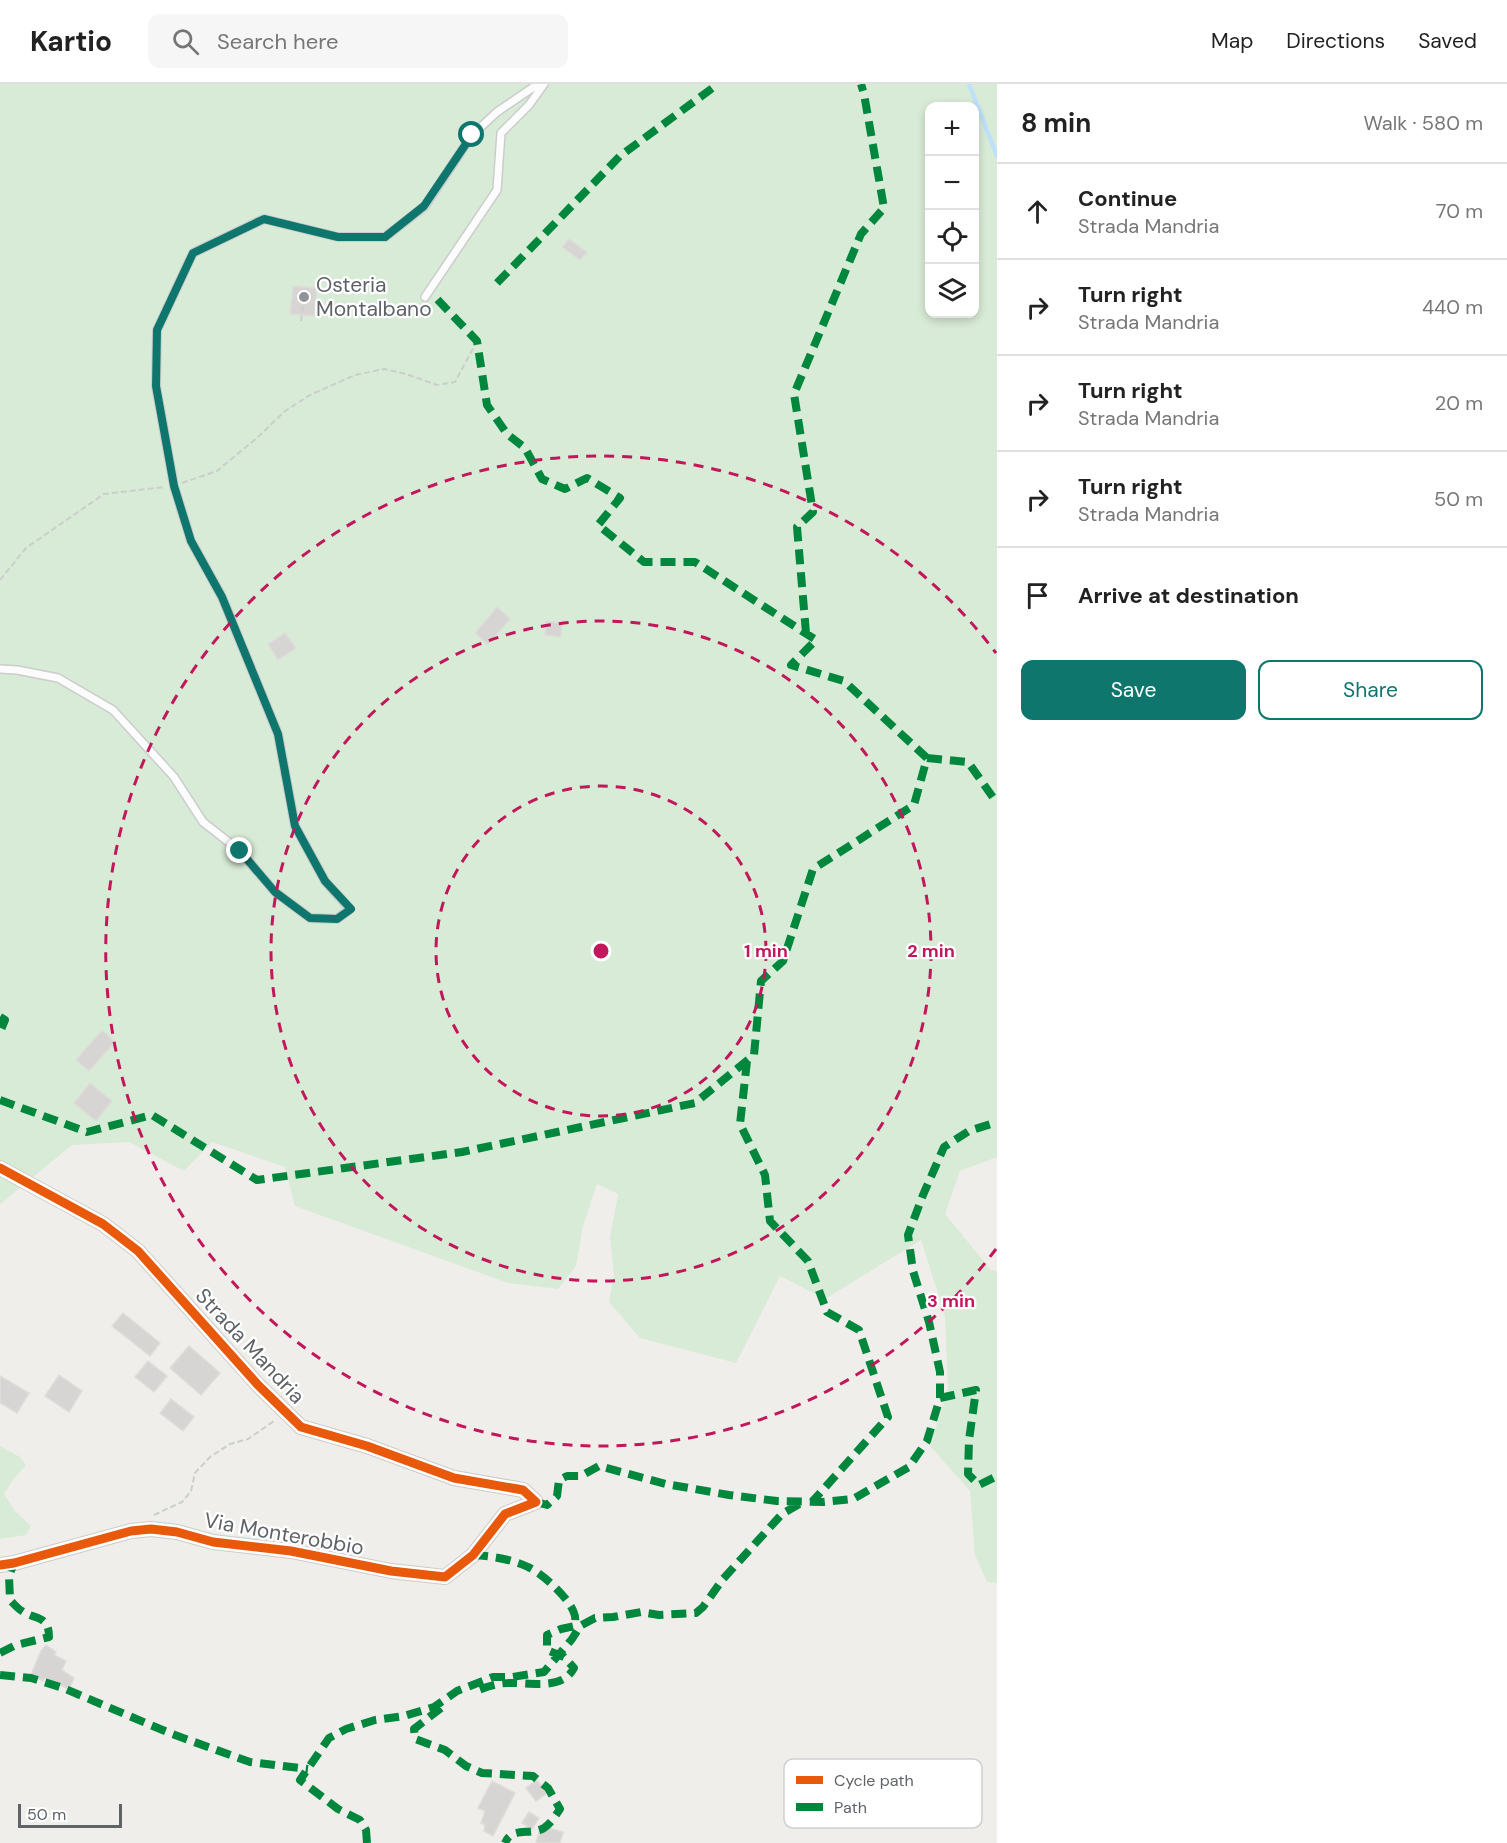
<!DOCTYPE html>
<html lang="en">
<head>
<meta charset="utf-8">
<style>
  :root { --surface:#fff; --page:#f6f6f6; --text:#222; --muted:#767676; --line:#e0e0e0; --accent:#0f766e }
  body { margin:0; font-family:"DM Sans",sans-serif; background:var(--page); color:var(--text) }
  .controls { position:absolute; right:18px; top:18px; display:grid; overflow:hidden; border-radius:12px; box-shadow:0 3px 9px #0003 }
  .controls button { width:54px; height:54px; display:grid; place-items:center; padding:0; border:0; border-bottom:2px solid var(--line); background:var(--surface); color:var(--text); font:30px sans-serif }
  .scale { position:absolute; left:18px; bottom:15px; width:104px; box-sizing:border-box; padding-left:6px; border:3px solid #5f6368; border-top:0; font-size:16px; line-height:21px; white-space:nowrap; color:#5f6368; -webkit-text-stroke:4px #fff; paint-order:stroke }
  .stop { position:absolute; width:18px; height:18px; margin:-14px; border:4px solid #0f766e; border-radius:50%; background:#fff }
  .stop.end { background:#0f766e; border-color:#fff; box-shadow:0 2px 6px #0008 }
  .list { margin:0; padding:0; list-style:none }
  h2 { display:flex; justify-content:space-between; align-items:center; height:78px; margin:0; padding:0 24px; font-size:26px }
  h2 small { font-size:20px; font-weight:400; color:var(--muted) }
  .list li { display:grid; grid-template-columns:39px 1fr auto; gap:18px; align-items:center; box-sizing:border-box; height:96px; padding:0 24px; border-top:2px solid var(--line) }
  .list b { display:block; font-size:22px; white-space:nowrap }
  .list p { margin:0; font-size:20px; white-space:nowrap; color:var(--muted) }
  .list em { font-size:20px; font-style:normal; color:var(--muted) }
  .actions { display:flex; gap:12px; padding:18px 24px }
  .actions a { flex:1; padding:14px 0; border:2px solid var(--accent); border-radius:12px; text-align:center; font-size:21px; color:var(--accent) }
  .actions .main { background:var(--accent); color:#fff }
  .icon { flex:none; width:33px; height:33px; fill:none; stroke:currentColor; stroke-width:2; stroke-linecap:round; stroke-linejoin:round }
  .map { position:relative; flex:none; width:997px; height:1759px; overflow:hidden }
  header { display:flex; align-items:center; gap:36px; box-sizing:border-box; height:84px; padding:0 30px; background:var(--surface); border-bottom:2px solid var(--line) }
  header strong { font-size:28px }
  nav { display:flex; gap:33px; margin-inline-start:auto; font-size:21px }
  .search { width:420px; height:54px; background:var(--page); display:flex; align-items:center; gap:15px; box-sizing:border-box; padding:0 21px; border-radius:12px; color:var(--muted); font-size:22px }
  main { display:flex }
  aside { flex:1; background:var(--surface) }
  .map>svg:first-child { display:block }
</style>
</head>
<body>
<header>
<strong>Kartio</strong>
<div class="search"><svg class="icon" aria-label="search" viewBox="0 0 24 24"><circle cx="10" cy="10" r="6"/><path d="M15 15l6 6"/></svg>Search here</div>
<nav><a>Map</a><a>Directions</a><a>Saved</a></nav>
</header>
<main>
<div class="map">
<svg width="997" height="1759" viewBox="0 0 997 1759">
  <rect width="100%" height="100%" fill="#efeeea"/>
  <path fill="#d8ebd6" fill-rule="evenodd" d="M0 0H997V1073L960 1087 945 1130 991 1186 997 1187V1499L987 1498 975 1471 970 1407 930 1362 948 1305 945 1232 921 1156 825 1215 780 1192 736 1279 640 1254 609 1218 614 1191 610 1154 618 1110 597 1100 583 1142 576 1182 558 1205 508 1199 295 1122 285 1083 212 1058 184 1087 129 1058 72 1061 0 1120ZM930 22H974V230H930Z
    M0 1362 20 1373 26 1381 13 1396 4 1410 15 1427 31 1442 26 1451 0 1455Z"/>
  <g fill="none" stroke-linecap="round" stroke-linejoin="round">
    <path stroke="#bfe0f9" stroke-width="4.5" d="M969 0 997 72"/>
  </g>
  <path fill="#d6d5d3" stroke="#deddd9" stroke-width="1.5" d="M569 155 587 168 580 176 562 163Z
    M293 202 317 204 314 232 290 230Z
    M497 523 510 535 488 561 475 549Z
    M546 537 562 539 561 553 545 551Z
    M285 549 296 564 278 576 268 560Z
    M102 946 115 958 89 987 76 976Z
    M90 999 112 1017 96 1037 74 1019Z
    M123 1229 160 1259 150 1272 112 1242Z
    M189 1262 220 1289 201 1311 170 1284Z
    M148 1277 167 1292 154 1308 135 1293Z
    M59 1291 82 1307 69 1328 45 1312Z
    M0 1292 29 1309 17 1329 0 1319Z
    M171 1315 194 1333 183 1347 160 1329Z
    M46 1561 56 1568 54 1571 66 1577 62 1586 74 1594 69 1605 44 1594 43 1597 31 1591 41 1567Z
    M537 1696 547 1709 536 1717 526 1704Z
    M492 1697 515 1709 493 1752 484 1747 485 1741 481 1739 485 1727 478 1724Z
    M529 1728 539 1734 532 1745 522 1739Z
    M541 1742 563 1748 560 1759H536Z"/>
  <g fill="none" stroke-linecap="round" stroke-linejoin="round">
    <defs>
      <path id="lane" d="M425 213 497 106 501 49 529 21 544 0
        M0 585 17 586 58 594 113 626 174 693 203 738 240 767 275 808 310 834 337 835 350 825 325 797 295 742 278 650 222 513 191 457 174 402 156 302 157 246 193 169 264 135 338 153H385L425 122 472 51 497 28 538 0"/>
      <path id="street" d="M0 1084 103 1140 138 1167 258 1301 301 1343 367 1362 454 1394 523 1406 536 1418 505 1430 473 1471 445 1493 391 1487 291 1467 213 1458 177 1448 151 1445 131 1447 14 1479 0 1481"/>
    </defs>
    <use href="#lane" stroke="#cbcccc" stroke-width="10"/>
    <use href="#street" stroke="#cbcccc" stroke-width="16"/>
    <path stroke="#cacfcc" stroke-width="2" stroke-dasharray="6 3" stroke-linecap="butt" d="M301 237 303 222
      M182 399 217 387 258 353 285 327 310 311 355 291 384 285 406 290 437 301 455 298 477 257
      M0 496 26 464 104 410 165 403
      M154 1431 182 1418 191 1407 195 1389 210 1373 230 1360 248 1355 274 1337"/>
    <use href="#lane" stroke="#fdfcfc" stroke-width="7"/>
    <use href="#street" stroke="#fdfcfc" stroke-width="14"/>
    <path stroke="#00873e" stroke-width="8" stroke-dasharray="15 8" stroke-linecap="butt" d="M497 199 620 72 718 0
      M806 549 797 443 813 428 794 310 861 150 884 124 864 10 861 0
      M927 674 968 678 997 719
      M0 933 5 936 0 948
      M747 977 740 1040 765 1091 770 1137 808 1177 827 1228 859 1246 888 1333 812 1418
      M0 1016 87 1048 152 1031 257 1096 462 1068 695 1019 754 971 761 897 783 877 813 785 914 721 927 674 844 597 791 581 816 556 695 478H644L598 441 620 414 587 394 565 405 542 395 525 364 507 350 487 321 477 257 436 214
      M940 1314 976 1306 969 1356 968 1390 979 1401 997 1392
      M536 1418 547 1421 557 1412 559 1396 567 1392H581L599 1382 666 1400 729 1411 777 1417 823 1418 853 1415 909 1383 927 1357 940 1314V1288L929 1238 913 1187 908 1151 923 1111 944 1063 969 1047 994 1039 997 1040
      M473 1471C491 1472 511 1475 528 1483 542 1489 570 1515 574 1529 576 1533 575 1538 575 1542L561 1545 547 1551V1566L564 1573 574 1584C562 1607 530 1598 508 1599 498 1599 486 1603 476 1607
      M0 1569 16 1561 49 1553C49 1531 35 1536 22 1527 18 1525 14 1520 10 1516L9 1492 14 1479
      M0 1591 31 1594 63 1604 172 1650 250 1678 308 1685
      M441 1624 414 1645 415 1655 445 1666 466 1682 482 1689 533 1692 548 1704 560 1725C556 1731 551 1739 544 1744 530 1752 512 1742 505 1759
      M367 1759 366 1746 360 1736 338 1725 300 1696 329 1654 346 1645 375 1636 404 1632 434 1623 457 1607 493 1593H512L544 1588 572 1555 580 1542 595 1534 613 1533 641 1528 659 1531 696 1529 703 1523 723 1495 782 1430 803 1418"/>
    <defs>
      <path id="cycleway" d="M0 1084 103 1140 138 1167 258 1301 301 1343 367 1362 454 1394 523 1406 536 1418 505 1430 473 1471 445 1493 391 1487 291 1467 213 1458 177 1448 151 1445 131 1447 14 1479 0 1481"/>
    </defs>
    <use href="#cycleway" stroke="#fff" stroke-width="13"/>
    <use href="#cycleway" stroke="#e8590c" stroke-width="9"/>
  </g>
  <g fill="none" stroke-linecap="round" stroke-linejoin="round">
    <path stroke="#0f766e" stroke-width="8" d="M240 767 275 808 310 834 337 835 351 825 325 797 295 742 278 650 222 513 191 457 174 402 156 302 157 246 193 169 264 135 338 153H385L424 122 472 51"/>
  </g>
  <g fill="none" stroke="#c2185b" stroke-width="3" stroke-dasharray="10 8">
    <circle cx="601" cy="867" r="165"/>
    <circle cx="601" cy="867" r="330"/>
    <path d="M996 1165A495 495 0 1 1 996 569"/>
  </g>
  <circle fill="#919496" stroke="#fff" stroke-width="2" cx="304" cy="213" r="6"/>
  <g text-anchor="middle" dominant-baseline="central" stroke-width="4.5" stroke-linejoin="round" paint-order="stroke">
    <g font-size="21" fill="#5f6368" stroke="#fff" text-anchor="start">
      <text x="316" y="201">Osteria<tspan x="316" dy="24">Montalbano</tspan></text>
    </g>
    <g font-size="21" fill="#5f6368" stroke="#fff">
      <text transform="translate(250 1262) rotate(47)">Strada Mandria</text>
      <text transform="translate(284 1450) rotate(10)">Via Monterobbio</text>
    </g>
  </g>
  <rect x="784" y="1675" width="198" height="69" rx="9" fill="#fff" stroke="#cfd0d2" stroke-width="1.5"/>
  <rect x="796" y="1692" width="27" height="8" fill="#e8590c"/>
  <rect x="796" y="1719" width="27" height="8" fill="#00873e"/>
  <g font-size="16" fill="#5f6368">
    <text x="834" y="1702">Cycle path</text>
    <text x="834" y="1729">Path</text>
  </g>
  <circle cx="601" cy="867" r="9" fill="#c2185b" stroke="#fff" stroke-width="3"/>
  <g font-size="18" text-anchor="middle" font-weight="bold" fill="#c2185b" stroke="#fff" stroke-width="4.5" stroke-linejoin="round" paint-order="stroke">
    <text x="766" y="873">1 min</text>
    <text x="931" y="873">2 min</text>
    <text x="951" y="1223">3 min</text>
  </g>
</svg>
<div class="controls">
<button>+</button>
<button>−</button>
<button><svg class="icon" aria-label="locate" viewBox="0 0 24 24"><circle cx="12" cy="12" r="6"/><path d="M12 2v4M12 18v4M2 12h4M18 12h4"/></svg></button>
<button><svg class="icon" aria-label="layers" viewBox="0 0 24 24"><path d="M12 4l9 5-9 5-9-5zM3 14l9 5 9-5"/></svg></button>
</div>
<div class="scale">50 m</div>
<div class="stop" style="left:472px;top:51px"></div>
<div class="stop end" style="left:240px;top:767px"></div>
</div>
<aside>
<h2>8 min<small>Walk · 580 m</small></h2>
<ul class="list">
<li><svg class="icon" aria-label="ahead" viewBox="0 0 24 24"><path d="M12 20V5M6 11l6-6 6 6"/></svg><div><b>Continue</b><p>Strada Mandria</p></div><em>70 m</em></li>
<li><svg class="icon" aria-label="right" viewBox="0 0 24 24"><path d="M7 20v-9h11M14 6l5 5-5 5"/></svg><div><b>Turn right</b><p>Strada Mandria</p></div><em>440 m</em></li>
<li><svg class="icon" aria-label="right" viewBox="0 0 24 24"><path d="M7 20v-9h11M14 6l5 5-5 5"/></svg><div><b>Turn right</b><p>Strada Mandria</p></div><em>20 m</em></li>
<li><svg class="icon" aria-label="right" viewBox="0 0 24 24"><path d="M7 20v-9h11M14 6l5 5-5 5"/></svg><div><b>Turn right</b><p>Strada Mandria</p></div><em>50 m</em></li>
<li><svg class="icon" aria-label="arrive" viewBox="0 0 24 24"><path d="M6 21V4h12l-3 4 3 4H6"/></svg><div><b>Arrive at destination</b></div></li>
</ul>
<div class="actions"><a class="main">Save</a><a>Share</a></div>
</aside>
</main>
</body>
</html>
